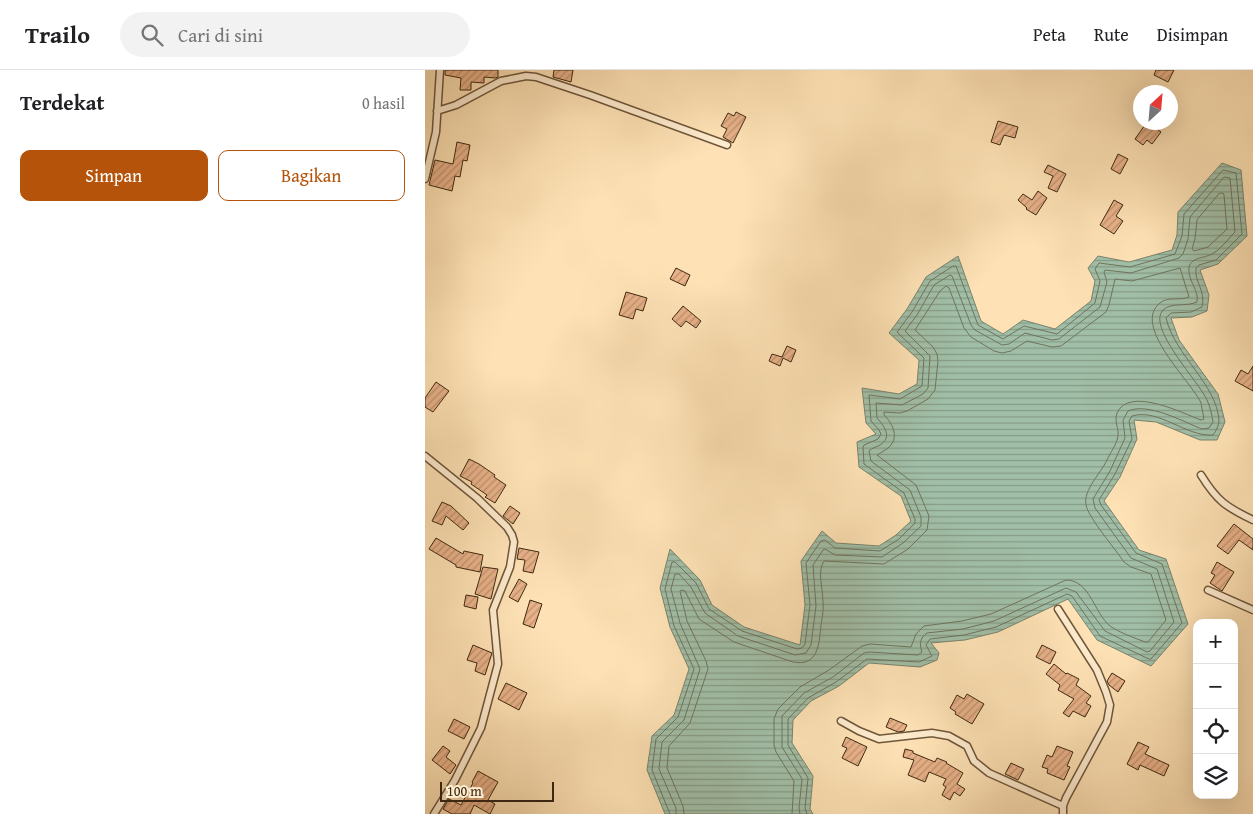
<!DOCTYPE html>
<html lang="id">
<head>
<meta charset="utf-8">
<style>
  :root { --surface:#fff; --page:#f2f2f2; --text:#202124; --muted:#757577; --line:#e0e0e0; --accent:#b45309 }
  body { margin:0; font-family:"Gentium Book Plus",serif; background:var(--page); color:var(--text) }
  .controls { position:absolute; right:15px; bottom:15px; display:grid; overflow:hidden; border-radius:10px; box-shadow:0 5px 20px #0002 }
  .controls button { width:45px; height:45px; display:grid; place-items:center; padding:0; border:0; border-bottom:1px solid var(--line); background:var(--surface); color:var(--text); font:25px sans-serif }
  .compass { position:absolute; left:708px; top:15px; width:45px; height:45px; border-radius:50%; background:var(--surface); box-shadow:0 5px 20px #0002; rotate:26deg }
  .scale { position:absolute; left:15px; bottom:12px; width:114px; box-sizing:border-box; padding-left:5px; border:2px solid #3f2811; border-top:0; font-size:14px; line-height:18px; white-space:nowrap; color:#3f2811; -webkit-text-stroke:4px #feeccf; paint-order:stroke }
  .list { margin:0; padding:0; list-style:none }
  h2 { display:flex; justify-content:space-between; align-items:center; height:65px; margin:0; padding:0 20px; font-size:21px }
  h2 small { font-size:16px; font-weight:400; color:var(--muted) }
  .actions { display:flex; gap:10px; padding:15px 20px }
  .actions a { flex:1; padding:11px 0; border:1px solid var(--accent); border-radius:10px; text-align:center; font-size:18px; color:var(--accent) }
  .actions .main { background:var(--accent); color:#fff }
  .icon { flex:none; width:28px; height:28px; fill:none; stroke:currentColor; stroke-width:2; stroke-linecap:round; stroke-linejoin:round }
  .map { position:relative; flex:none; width:828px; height:744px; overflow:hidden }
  header { display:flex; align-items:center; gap:30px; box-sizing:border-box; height:70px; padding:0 25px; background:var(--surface); border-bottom:1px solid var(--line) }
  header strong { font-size:24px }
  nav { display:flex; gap:28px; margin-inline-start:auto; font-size:18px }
  .search { width:350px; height:45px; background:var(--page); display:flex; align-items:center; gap:12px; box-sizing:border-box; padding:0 18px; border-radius:28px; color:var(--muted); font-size:19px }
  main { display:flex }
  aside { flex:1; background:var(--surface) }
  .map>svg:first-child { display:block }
</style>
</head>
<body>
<header>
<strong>Trailo</strong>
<div class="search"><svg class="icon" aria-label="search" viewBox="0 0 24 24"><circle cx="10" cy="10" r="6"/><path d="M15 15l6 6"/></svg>Cari di sini</div>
<nav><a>Peta</a><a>Rute</a><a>Disimpan</a></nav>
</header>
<main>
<aside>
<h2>Terdekat<small>0 hasil</small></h2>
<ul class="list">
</ul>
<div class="actions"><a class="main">Simpan</a><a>Bagikan</a></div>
</aside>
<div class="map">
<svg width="828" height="744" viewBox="0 0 828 744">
  <defs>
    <pattern id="water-rules" width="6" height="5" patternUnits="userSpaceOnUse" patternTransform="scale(1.25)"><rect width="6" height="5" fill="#a1bfa8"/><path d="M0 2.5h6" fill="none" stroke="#859b87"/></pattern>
    <pattern id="building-hatch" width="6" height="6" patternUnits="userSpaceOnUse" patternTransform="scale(1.25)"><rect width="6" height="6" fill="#e9b289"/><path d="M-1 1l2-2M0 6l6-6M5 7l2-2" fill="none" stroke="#be916f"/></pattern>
  </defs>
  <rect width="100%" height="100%" fill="#fee2b5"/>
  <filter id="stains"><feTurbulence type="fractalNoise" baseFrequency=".004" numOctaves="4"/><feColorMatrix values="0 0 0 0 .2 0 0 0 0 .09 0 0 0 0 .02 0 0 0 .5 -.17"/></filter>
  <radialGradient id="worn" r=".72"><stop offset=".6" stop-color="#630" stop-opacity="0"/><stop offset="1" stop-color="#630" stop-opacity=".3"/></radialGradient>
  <path fill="url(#water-rules)" stroke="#7a836c" d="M797 93 816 100 822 166 793 194 775 200 784 225 782 241 767 247 746 248 754 270 793 324 800 352 792 370H775L731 352 709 350 712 369 695 407 679 431 714 480 741 489 763 554 726 596 672 570 643 529 573 562 540 570 506 573 514 583 512 590 495 597 444 593 414 616 386 631 368 650 367 673 388 706 385 739 388 744H240L222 700 227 666 249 645 264 599 245 557 235 518 245 479 275 510 287 535 319 557 375 575 380 535 376 491 397 461 411 473 454 476 471 465 486 451 476 426 434 397 432 372 451 364 441 353 437 318 474 324 492 314 494 290 464 263 482 239 501 207 533 186 556 251 578 264 598 250 630 259 666 231 670 211 663 198 673 186 704 192 747 180 752 165 753 142Z"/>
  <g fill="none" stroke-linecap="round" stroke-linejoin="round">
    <path stroke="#70745c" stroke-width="1" d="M795 123H798L799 125 802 159 783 177 769 181 767 179 770 169 772 150Z
      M245 744 227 700 231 669 253 647 269 599 249 556 240 519 247 492H250L271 513 284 539 317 561 372 579 377 578 380 574 385 535 381 493 396 471 400 470 410 478 455 481 474 469 490 453V449L479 423 439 394 438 377 439 375 453 369 456 364 454 360 446 351 444 325 475 329 497 316 499 288 472 262 487 242 505 211 528 196H531L553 255 578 269 599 256 632 264 670 233 675 211 670 199 674 193 705 197 750 184 757 166 759 144 798 100 811 103 817 164 791 190 774 195 771 198C769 212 781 220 777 237L766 242 746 243 741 248C750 286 792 314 794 351 794 355 791 361 788 365 761 367 734 338 707 346L704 351 707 369 690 404 674 430 676 435 711 483 737 494 757 553 726 589H724L675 566 647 526 642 524 571 557 539 565 505 569 501 575 507 586 494 592 442 589 411 612 383 628 363 649V675L383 708 380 738 382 744
      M251 744V738L234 699 237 672 259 650 275 599 255 553 246 519 250 504H254L266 517 280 543 313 566 370 585 381 583 386 575 391 536 388 495 398 480 400 479 410 485 457 487 478 473 496 456V447L485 420 446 391 444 381C447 378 451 377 455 375 468 367 459 356 452 348L451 333 477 335 498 324 503 318 505 286 480 261 492 245 509 215 525 205 527 206 546 255 550 260 577 275 584 274 600 263 627 270 634 269 675 237 682 212 679 202 680 200 706 203 754 188 758 184 763 169 765 147 799 107 805 108 810 162C803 169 795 180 787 184 778 189 762 187 764 202 765 213 774 221 772 232 762 237 746 232 738 240 721 257 775 313 782 330 785 336 787 345 788 352L784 358 777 359C759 352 723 332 703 341L698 350 700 368 685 401 668 429 670 438 706 488 732 499 749 552 725 581 722 582 680 561 651 522 641 518 569 551 538 559 502 563C495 568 494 574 497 582L493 585 445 582 439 583 408 607 379 623 357 646V677L377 709 374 738 375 744
      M259 744 258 736 242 698 244 676 265 653 283 599 281 591 262 551 255 521 257 520 260 521 274 549 309 572 368 592C394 597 394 573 396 555 397 548 399 540 398 532 398 519 392 501 399 491L459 494 483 479 502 460 504 446 491 415 452 385C455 383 459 381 463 378 475 368 468 354 459 345V342L475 343 482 341 503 329 510 320 513 291 512 284 508 277 490 260 515 221 521 216 524 218 539 258 546 267 569 281 577 283 586 281 602 271 627 277 636 276 681 242 684 235 690 209 707 211 755 198 764 227C755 231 743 226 735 233 706 256 767 312 776 333 777 338 778 344 779 349L776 350C757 343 704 316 692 343 689 352 694 358 693 366 692 374 685 383 682 390 676 403 658 420 661 435 663 447 691 480 699 492L706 497 726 504 741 550 723 572H720C710 568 693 562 685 556 669 543 665 510 641 510L566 544 537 551 499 556 491 564 486 577 445 574 437 576 404 600 375 617 353 639 349 649V675L351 682 369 711 367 744"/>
  </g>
  <path fill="url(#building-hatch)" stroke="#3f2811" d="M20 0H73V7L70 8 59 7V13L46 12V20H35L36 8 20 5Z
    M129 0H148L146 12 128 7Z
    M731 0H749L743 12 729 5Z
    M311 42 321 47 308 73 298 67 302 59 296 56 303 43 309 46Z
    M573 51 593 57 590 68 579 65 575 75 566 72Z
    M722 52 736 62 727 74 722 70 718 75 710 69Z
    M32 72 45 75 42 91 38 90 35 107 30 106 27 121 4 115 10 90 28 94Z
    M693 84 703 89 695 104 686 99Z
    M623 95 641 104 632 122 623 118 628 106 619 102Z
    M613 121 622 128 611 145 601 139 602 138 593 130 598 124 607 130Z
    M689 130 698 135 691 146 698 151 689 164 675 155Z
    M251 198 265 205 260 216 245 209Z
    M201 222 222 228 218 241 211 239 208 249 194 245Z
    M258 236 276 251 271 258 261 251 256 257 247 249Z
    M362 276 371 280 366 292 358 288 355 296 344 291 347 284 357 287Z
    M828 296V321L810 311 816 300 823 304Z
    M11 312 24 321 8 342 0 337V328Z
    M44 389 54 394 70 405 69 407 81 415 70 433 60 427 62 425 46 414 47 412 35 406Z
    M17 432 26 436 44 453 38 460 21 446 17 455 7 451Z
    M85 436 95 443 88 454 78 446Z
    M809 454 828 469V480L814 470 803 484 792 476Z
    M11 468 38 484 39 481 58 485 55 502 31 497V495L4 479Z
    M94 478 114 482 108 503 98 501 100 490 92 489Z
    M792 492 809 502 797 521 785 513 790 505 786 503Z
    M58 497 73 499 66 529 50 524Z
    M94 509 102 514 93 532 84 527Z
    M41 525 53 527 51 539 39 536Z
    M105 530 117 534 109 558 98 554Z
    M48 575 67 583 60 605 50 601 52 593 42 590Z
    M617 575 631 582 625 594 611 587Z
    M629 594 641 604 642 603 654 609 651 615 666 626 661 633 666 636 660 647 648 641 644 647 638 643 649 629 633 620 635 615 621 604Z
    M687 603 700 611 693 622 684 615 682 611Z
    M81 613 102 623 94 640 73 629Z
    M542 624 559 634 547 654 530 644 531 642 525 638 532 625 539 629Z
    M465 648 482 655 479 661 473 662 461 657Z
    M29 649 45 657 39 669 23 661Z
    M421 667 442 677 433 696 417 688 422 678 417 676Z
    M713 672 724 677 720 684 744 695 739 706 715 695 713 700 702 694Z
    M18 676 25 681 21 687 31 695 25 704 7 690Z
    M632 676 648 682 642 696 645 697 639 710 622 703 623 699 617 697 622 685 627 687Z
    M480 679 488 681V683L510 692 512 688 522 692 521 693 538 703 532 714 540 719 535 726 529 722 525 730 517 725 521 717 518 715 521 709 504 702 500 712 483 705 489 690 478 687Z
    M586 693 599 699 593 710 580 704Z
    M53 701 73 712 63 730 70 734 65 744 49 735 45 744H27L18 739 24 729 36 735 48 713 47 712Z"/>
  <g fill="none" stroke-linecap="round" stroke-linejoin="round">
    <defs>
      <path id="minor" d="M12 41 31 35 76 11 101 6 111 7 165 25 302 75
        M0 109 11 62 15 0
        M0 386 52 428 82 457 87 465 89 472 85 497 68 540 73 594 56 658 30 710 9 744
        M776 405C792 431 801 437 828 450
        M783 520 828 540
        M633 539 672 600 681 622 685 635 682 652 641 728 638 736V744
        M416 651 434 661 454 669 507 663 524 666 542 676 549 691 564 703 638 736"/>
    </defs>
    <use href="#minor" stroke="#6f563a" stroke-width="9"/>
    <use href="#minor" stroke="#feeccf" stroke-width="6"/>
  </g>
  <rect width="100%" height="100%" filter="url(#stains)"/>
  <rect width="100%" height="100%" fill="url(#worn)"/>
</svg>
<div class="controls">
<button>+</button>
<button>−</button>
<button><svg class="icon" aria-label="locate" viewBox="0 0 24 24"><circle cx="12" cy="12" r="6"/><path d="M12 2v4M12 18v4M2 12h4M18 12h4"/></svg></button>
<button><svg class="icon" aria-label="layers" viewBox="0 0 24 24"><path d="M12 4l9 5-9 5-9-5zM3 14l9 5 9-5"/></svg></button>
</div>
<svg class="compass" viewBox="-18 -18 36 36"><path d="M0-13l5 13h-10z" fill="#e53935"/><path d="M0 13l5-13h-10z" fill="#757577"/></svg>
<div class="scale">100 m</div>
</div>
</main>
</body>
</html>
